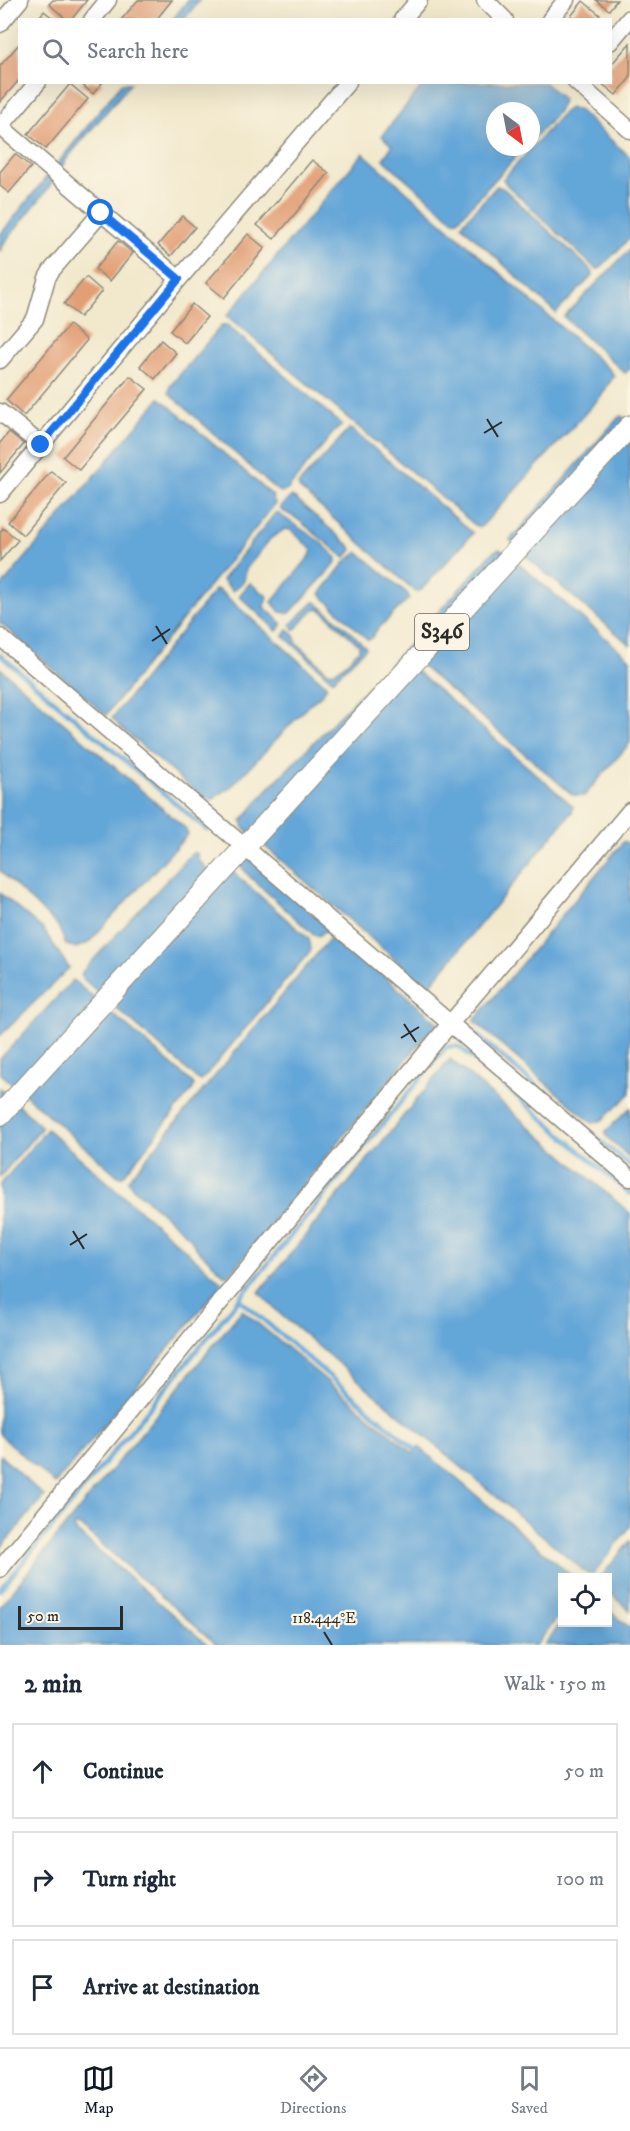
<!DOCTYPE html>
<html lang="en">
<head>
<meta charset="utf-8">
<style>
  :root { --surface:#fff; --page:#f6f6f7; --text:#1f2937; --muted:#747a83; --line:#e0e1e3; --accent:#111827 }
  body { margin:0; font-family:"IM FELL DW Pica",serif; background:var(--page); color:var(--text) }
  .controls { position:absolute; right:18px; bottom:18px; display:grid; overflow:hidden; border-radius:0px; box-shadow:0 6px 24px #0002 }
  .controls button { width:54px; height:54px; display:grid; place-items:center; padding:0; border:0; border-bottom:2px solid var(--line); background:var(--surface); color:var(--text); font:30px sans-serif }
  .compass { position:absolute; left:486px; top:102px; width:54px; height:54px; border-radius:50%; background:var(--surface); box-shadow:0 6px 24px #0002; rotate:148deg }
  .scale { position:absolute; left:18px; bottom:15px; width:105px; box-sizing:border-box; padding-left:6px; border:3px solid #2b2b2b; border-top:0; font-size:16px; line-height:21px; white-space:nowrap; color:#2b2b2b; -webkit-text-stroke:4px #fcf5e5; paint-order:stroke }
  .stop { position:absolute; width:18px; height:18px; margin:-14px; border:4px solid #1a73e8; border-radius:50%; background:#fff }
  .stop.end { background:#1a73e8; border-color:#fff; box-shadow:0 2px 6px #0008 }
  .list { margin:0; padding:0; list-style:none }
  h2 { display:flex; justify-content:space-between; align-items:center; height:78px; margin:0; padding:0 24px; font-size:26px }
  h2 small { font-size:20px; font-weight:400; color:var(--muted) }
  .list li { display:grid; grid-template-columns:39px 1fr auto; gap:18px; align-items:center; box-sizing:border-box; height:96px; margin:0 12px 12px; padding:0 12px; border:2px solid var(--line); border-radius:0px }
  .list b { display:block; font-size:22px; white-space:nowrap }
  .list em { font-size:20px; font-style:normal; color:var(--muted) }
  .icon { flex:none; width:33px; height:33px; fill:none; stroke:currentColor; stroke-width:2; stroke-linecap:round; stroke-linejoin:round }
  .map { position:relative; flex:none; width:630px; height:1645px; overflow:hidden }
  .search { position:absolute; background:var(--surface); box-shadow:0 6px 24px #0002; left:18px; right:18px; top:18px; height:66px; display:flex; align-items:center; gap:15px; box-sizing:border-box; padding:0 21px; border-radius:0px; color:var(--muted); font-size:22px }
  .sheet { height:402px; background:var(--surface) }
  nav { display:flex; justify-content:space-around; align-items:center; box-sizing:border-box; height:84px; border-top:2px solid var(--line); background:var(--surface); font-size:16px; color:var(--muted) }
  nav a { display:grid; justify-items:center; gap:3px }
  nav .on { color:var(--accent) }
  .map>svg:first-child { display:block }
</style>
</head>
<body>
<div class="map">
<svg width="630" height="1645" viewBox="0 0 630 1645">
  <rect width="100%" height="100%" fill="#fcf5e5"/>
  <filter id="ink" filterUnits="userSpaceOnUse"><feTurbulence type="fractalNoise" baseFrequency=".0167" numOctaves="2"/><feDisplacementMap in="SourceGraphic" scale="12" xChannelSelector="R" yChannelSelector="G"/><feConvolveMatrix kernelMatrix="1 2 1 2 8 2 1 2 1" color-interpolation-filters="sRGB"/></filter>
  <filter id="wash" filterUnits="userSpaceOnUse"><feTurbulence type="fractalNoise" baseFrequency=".008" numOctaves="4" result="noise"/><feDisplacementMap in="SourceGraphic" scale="24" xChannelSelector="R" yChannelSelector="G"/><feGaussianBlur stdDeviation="1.35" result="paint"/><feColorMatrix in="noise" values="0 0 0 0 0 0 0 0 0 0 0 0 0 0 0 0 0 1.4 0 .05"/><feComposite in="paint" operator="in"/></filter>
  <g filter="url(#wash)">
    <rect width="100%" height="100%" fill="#f2e9cd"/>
    <path fill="#64a6d8" stroke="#486882" stroke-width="1.5" d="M188 0H200L184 19H173Z
      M425 82 545 83 563 99C562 112 540 131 531 141V111H495V147H525L458 220 454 221 383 159 392 146 382 136Z
      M122 83H131L68 157 47 190 5 242 0 252V235Z
      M570 108 578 110 630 157V238L599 269H596L507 185 503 179 564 112Z
      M363 153 611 371 614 376 601 396 481 527 476 526 227 316Z
      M497 186 504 189 592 271 593 275 556 313 461 225Z
      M630 249V369L625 373 564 317Z
      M222 325H227L342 425 333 433 287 490 281 492 275 489 169 393 170 386Z
      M160 398 272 495 275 504 106 715 0 623V588Z
      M622 416 630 425V645L522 553 510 540 619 417Z
      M350 428 473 533 421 590 416 592 299 488 298 485Z
      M292 496 351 547 352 550 345 558 296 518 281 510V506Z
      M276 512 319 541 337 558 335 564 290 613 280 612 272 602 310 556 312 550 291 530 285 529 271 538 246 569 244 581 233 591 222 580Z
      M499 549 505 552 630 659V743L584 796 573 795 410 656 407 663 573 806 572 812 432 983 428 986 421 982 244 828 242 821 266 791 404 650 493 552Z
      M358 552 408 594 409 598 375 632 371 639 368 640 320 594 345 562Z
      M250 583 268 597 264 605V607L282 623V625L277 631 239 596Z
      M215 590H219L327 686 322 694 309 705 231 787 211 800 199 795 119 726 112 718Z
      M314 602 317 603 351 632 366 648 334 679H331L284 636 288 629 293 634 298 644 328 672C340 673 350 658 359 650V645L319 608 313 610 295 630 292 627 291 624Z
      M0 668 185 828 188 834 88 943 76 948 66 945 58 926 0 871Z
      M624 841 630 845V1094L601 1121 592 1123 474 1021Z
      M241 851 441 1026 439 1030 428 1033 230 1274 226 1276 195 1247 190 1237 132 1187 128 1180 331 937 326 931 318 936 314 935 250 877 239 864Z
      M192 853H197L198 860 215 876 234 873 309 939 311 950 201 1081 196 1078 81 977 82 972Z
      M0 893 43 929 69 968 0 1036Z
      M73 980 194 1084 193 1089 123 1176H118L0 1073V1059Z
      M450 1059 630 1213V1527L593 1574H588L281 1315 259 1292Z
      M0 1088 42 1127 0 1177Z
      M630 1108V1158L606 1136V1131Z
      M47 1129 223 1283 55 1484 0 1435V1185Z
      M242 1310 413 1453 419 1447 573 1577 562 1578V1612L536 1645H217L82 1527 77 1525 74 1527 76 1531 208 1645H0V1606Z
      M0 1455 44 1496 0 1549Z
      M630 1541V1611L608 1591V1578L601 1577Z
      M608 1609 630 1628V1645H544L562 1622H608Z"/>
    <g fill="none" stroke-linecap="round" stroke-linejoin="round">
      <path stroke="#64a6d8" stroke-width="4.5" d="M0 655 207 830
        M467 1027 630 1166
        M239 1299 416 1450
        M0 1590 446 1047 456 1046 461 1048 630 1194"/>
    </g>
    <g id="blocks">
      <path fill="#e29e74" d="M53 0H87L71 20H67L49 4Z
        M138 0H172L156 20H121Z
        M596 0H617L609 10Z
        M583 1 600 15 596 20H568Z
        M44 11 55 20H37Z
        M20 43V79L0 102V66Z
        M630 43V78L616 95 600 82H610V66Z
        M79 82H103L93 94Z
        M70 84 88 99 46 149 28 134Z
        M15 154 31 167 9 193 0 186V172Z
        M312 160 329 173 274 239 257 225Z
        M182 216 195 227 171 256 158 245Z
        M248 234 265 248 224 298 206 283Z
        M118 241 133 253 110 281 95 269Z
        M86 277 102 291 80 317 64 304Z
        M192 304 207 317 185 343 170 331Z
        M69 325 87 340 24 416 6 400Z
        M161 340 176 353 155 379 140 366Z
        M130 376 147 389 79 470 63 457Z
        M9 432 24 444 0 473V443Z
        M51 471 66 483 23 535 8 522Z
        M3 528 18 540 0 561V532Z"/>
    </g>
  </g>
  <g filter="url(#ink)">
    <use href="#blocks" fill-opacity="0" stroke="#8e8a7c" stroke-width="1.5"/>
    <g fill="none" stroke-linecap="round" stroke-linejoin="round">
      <defs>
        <path id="minor" d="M485 0 505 20
          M92 20 108 0
          M402 20 419 0
          M550 20 566 0
          M0 24 20 0
          M610 42 630 18
          M576 82 630 130
          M0 126 179 279
          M0 127 38 82
          M0 360 35 319 47 278 51 271 101 213
          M0 412 41 445
          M0 494 179 279 348 82
          M0 637 630 1178
          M0 1569 449 1025 630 811"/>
        <path id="major" d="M0 1115 630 426"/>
      </defs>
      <use href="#minor" stroke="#8e8a7c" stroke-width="19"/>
      <use href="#major" stroke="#8e8a7c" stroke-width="23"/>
      <use href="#minor" stroke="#fff" stroke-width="16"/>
      <use href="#major" stroke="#fff" stroke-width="21"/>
    </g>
  </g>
  <g fill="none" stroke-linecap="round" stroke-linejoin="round" filter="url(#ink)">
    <path stroke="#1a73e8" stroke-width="8" d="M41 445 179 279 101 213"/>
  </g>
  <path fill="none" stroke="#2b2b2b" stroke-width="2" d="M487 419 498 437M484 433 502 422M156 626 167 644M152 641 170 629M404 1024 416 1042M401 1038 419 1027M73 1231 84 1249M70 1245 87 1234M324 1632 332 1645"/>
  <g text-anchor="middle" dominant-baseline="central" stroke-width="4.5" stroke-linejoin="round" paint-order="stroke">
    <rect fill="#fcf5e5" stroke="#6a6863" stroke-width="1.5" x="415" y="614" width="54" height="36" rx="4.5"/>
    <g font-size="21" font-weight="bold" fill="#2b2b2b">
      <text x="442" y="632">S346</text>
    </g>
  </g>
  <g font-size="15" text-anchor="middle" fill="#2b2b2b" stroke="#fcf5e5" stroke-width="4.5" stroke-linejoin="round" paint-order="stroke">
    <text x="324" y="1623">118.444°E</text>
  </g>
</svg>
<div class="controls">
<button><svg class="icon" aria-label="locate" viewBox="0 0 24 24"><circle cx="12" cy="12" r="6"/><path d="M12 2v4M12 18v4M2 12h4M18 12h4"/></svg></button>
</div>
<svg class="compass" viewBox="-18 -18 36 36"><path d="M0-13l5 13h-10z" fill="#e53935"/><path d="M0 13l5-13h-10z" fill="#747a83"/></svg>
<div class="scale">50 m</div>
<div class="stop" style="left:101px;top:213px"></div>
<div class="stop end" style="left:41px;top:445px"></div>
<div class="search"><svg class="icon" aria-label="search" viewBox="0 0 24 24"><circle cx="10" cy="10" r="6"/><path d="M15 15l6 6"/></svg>Search here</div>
</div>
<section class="sheet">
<h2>2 min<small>Walk · 150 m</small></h2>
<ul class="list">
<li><svg class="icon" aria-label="ahead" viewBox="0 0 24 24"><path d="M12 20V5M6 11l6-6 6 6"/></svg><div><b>Continue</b></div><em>50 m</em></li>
<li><svg class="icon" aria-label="right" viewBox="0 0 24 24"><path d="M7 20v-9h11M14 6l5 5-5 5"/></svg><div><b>Turn right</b></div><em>100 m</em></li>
<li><svg class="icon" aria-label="arrive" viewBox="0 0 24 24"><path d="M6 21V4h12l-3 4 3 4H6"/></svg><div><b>Arrive at destination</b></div></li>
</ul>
</section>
<nav>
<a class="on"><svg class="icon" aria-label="map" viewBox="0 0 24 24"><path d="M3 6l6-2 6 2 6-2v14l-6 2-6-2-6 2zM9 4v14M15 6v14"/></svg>Map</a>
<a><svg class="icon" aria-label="directions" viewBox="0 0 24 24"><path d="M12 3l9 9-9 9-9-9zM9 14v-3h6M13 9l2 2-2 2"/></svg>Directions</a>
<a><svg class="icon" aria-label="saved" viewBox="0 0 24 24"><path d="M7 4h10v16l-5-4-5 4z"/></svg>Saved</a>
</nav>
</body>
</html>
